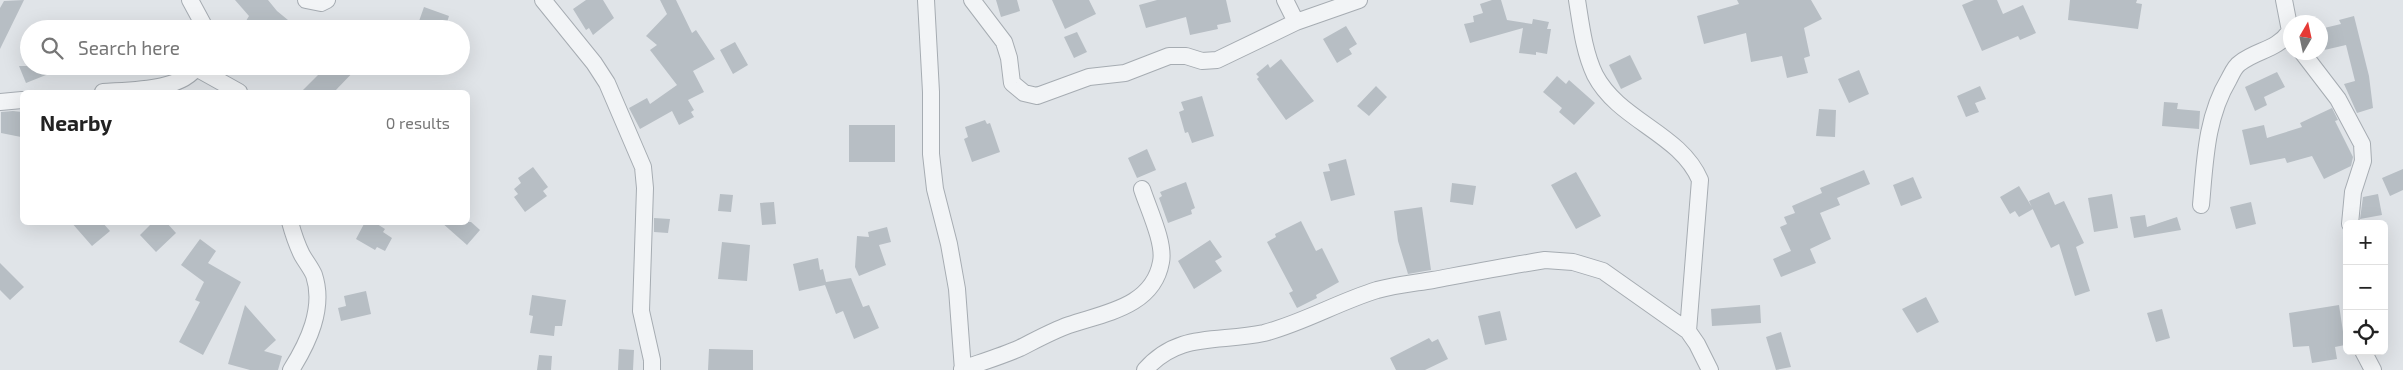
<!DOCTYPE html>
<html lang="en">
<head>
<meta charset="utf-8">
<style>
  :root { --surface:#fff; --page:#f6f6f6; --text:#222; --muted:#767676; --line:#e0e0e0 }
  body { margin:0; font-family:"Exo 2",sans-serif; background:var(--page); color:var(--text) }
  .controls { position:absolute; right:15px; bottom:15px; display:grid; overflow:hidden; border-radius:8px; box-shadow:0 5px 20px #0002 }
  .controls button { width:45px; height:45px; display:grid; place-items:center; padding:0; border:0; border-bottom:1px solid var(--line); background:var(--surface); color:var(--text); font:25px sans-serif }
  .compass { position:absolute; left:2283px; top:15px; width:45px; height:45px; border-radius:50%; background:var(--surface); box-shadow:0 5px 20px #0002; rotate:9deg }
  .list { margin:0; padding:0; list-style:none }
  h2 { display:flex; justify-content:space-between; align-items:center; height:65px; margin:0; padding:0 20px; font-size:21px }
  h2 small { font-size:16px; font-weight:400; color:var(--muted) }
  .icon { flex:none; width:28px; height:28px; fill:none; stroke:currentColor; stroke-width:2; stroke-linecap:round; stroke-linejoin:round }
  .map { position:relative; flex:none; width:2403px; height:370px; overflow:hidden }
  .search { position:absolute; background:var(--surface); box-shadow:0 5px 20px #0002; left:20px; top:20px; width:450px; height:55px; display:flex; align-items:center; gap:12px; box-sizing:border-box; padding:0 18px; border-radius:28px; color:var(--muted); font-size:19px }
  .panel { position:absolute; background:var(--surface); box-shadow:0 5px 20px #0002; left:20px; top:90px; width:450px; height:135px; border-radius:8px }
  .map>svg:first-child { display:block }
</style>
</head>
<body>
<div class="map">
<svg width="2403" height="370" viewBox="0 0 2403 370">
  <rect width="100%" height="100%" fill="#e0e4e8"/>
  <path fill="#b7bec4" d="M24 0 0 49V8L4 1Z
    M235 0H268L277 11 299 29H241L249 16Z
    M586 0H603L614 18 593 35 589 28 586 30 573 9Z
    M660 0H676L692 33 696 30 715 59 693 71 704 92 688 100 694 110 691 112 694 117 679 125 672 111 640 129 629 108 647 98 650 104 677 85 650 50 657 45 646 36 667 14Z
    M996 0H1017L1020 11 1001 17Z
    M1052 0H1089L1096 14 1065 29Z
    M1157 0H1226L1231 22 1217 25 1218 29 1190 35 1186 17 1146 28 1139 5Z
    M1492 0H1501L1507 20 1532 24 1533 19 1549 22 1547 29H1551L1547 54 1536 52V55L1519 53 1523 28 1470 43 1464 24 1474 22 1473 16 1483 13 1480 4Z
    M1737 0H1811L1822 19 1804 28 1810 56 1804 58 1808 73 1787 78 1782 56 1751 62 1746 33 1704 44 1697 16 1739 4Z
    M1974 0H1997L2003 14 2023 5 2036 33 2020 40 2018 36 1982 51 1962 5Z
    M2070 0H2137L2136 3 2142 4 2138 29 2068 20Z
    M424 7 449 16 445 29H432L418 24Z
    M2354 16 2369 76 2373 108 2357 113 2344 84 2355 81 2346 45 2320 51V29L2341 24 2339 20Z
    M1346 26 1357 44 1349 49 1352 54 1337 63 1323 39Z
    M1077 32 1087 52 1074 58 1064 37Z
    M735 42 748 65 733 74 720 50Z
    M1630 55 1642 79 1621 89 1609 65Z
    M1281 59 1314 101 1286 120 1257 79 1259 77 1256 74 1268 64 1270 68Z
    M19 66H66V67L26 83Z
    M327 66H359L334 92H301Z
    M1859 70 1869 94 1849 103 1838 79Z
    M2277 72 2285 87 2264 97 2267 105 2255 111 2245 87Z
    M1557 76 1566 84 1569 80 1595 103 1574 125 1559 112 1562 108 1543 92Z
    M1376 86 1387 97 1369 116 1357 106Z
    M1980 86 1986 99 1975 103 1979 112 1966 117 1957 96Z
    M1202 96 1214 136 1192 143 1188 132 1185 133 1179 112 1184 110 1181 102Z
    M2164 102 2178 103 2177 109 2200 111 2199 129 2162 126Z
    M2332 108 2338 120 2335 121 2353 157 2351 166 2324 179 2312 156 2287 163 2285 158 2250 165 2242 130 2264 125 2267 138 2302 127 2300 123Z
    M1819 109 1836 110 1835 137 1816 136Z
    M13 111 22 112 21 137 1 133V112Z
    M985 120 987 124 990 123 1000 152 972 162 964 139 968 137 965 127Z
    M849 125H895V162H849Z
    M1147 149 1156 170 1137 178 1128 158Z
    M1346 159 1355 195 1331 201 1323 172 1330 171 1328 164Z
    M533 167 548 187 543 191 547 196 525 212 514 197 518 194 514 189 521 183 518 178Z
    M2403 169V190L2390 196 2382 178Z
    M1864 170 1870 184 1837 198 1840 205 1820 213 1831 239 1810 249 1816 263 1781 277 1773 259 1791 251 1780 227 1787 224 1784 217 1795 213 1792 206 1822 193 1820 188Z
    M1576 172 1601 216 1576 229 1551 185Z
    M1913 177 1922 198 1901 206 1893 185Z
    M1186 182 1195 208 1191 210 1192 214 1168 223 1159 198 1162 196 1160 192Z
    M1452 183 1476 186 1473 205 1450 202Z
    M2019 186 2033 209 2019 217 2015 211 2010 214 2000 197Z
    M2049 192 2055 205 2064 201 2084 243 2076 247 2090 291 2075 296 2059 244 2051 248 2029 201Z
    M720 194 733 195 731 212 718 211Z
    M2112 194 2118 228 2094 232 2088 198Z
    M2378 194 2382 215 2360 219 2363 197Z
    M774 202 776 224 762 225 760 203Z
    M2251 202 2256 224 2236 229 2230 207Z
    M1422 207 1431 270 1408 274 1398 241 1394 211Z
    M2145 215 2147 227 2177 217 2181 230 2134 238 2130 217Z
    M654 218 670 219 668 233 654 232Z
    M1301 221 1316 251 1322 248 1339 282 1316 295 1317 298 1297 308 1289 293 1293 291 1267 242 1276 237 1275 234Z
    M71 222H102L110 231 92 246Z
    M153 222H166L176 233 156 252 140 235Z
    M365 222H374L385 229 383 232 392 238 385 251 377 247 375 250 356 239Z
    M441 222H471L480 230 467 245Z
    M887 227 891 242 879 245 886 265 859 276 855 267 857 236 869 237 868 232Z
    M200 239 216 251 208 263 241 282 203 355 179 342 200 302 195 300 204 282 181 265Z
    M1210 240 1222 257 1215 261 1222 271 1194 289 1178 261Z
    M722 242 750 245 747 281 718 279Z
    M818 258 820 270 823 269 826 282 851 278 863 307 869 305 879 328 854 339 843 311 836 314 825 285 799 291 793 264Z
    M0 263 24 287 10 300 0 290Z
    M366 291 371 314 341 321 338 308 346 306 344 296Z
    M532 295 566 300 562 326H555L554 336 530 333 533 316 529 315Z
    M1926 297 1939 322 1917 333 1902 309Z
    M245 305 276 340 264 351 282 356 278 370H250L228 364Z
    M1760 305 1761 323 1712 326 1711 309Z
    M2339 305 2345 345 2335 347 2337 359 2312 363 2309 346 2293 347 2289 313Z
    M2162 309 2170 338 2156 342 2147 313Z
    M1500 311 1507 340 1485 345 1478 316Z
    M1781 332 1791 367 1776 370 1766 337Z
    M1429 338 1432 342 1438 339 1448 359 1425 370H1396L1390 358Z
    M619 349 634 350 633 370H618Z
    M709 349 753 350V370H708Z
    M539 355 552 356 551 370H537Z"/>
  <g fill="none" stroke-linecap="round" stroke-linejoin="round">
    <defs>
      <path id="minor" d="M190 0 203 24V29
        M306 0 321 3 327 0
        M543 0 594 63 607 83 643 167 645 188 641 311 652 360V370
        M926 0 931 92V154L935 189 949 244 957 289 963 370
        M972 0 1004 42 1009 58 1012 83 1024 93 1037 96 1089 77 1125 73 1169 56H1186L1202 61 1217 60 1296 22 1359 0
        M1285 0 1296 22
        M1577 0C1581 25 1584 52 1595 75 1619 121 1680 133 1700 180L1688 331
        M2302 52 2338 99 2362 144 2363 161 2353 192 2350 224
        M196 68 239 92
        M103 92C130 90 182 91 197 66
        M0 102 22 100
        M2201 205C2205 161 2206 117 2229 79 2232 73 2235 66 2240 63 2258 49 2276 51 2290 31L2284 0
        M290 222C293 233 297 245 302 255 306 262 311 268 314 275 325 308 308 343 291 370
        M2363 351 2373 370
        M962 369C982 362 1002 356 1020 348 1036 340 1052 331 1069 325 1104 313 1153 307 1161 262 1165 243 1148 208 1142 189
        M1145 370C1179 331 1219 343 1264 333 1303 323 1338 302 1377 290 1395 285 1415 283 1433 280 1471 273 1508 266 1545 260L1573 262 1603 271 1688 331 1697 344 1710 370"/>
    </defs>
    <use href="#minor" stroke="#a6acb2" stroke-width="18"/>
    <use href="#minor" stroke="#f2f4f6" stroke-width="16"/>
  </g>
</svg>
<div class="controls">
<button>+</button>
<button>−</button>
<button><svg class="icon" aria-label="locate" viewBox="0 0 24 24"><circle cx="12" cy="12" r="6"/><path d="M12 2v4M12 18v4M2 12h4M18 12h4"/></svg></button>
</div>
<svg class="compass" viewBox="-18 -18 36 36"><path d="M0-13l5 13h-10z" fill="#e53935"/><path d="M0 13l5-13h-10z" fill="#767676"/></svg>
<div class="search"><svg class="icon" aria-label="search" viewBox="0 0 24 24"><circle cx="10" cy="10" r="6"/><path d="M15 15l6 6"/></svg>Search here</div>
<section class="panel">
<h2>Nearby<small>0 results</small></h2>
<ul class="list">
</ul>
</section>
</div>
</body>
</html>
